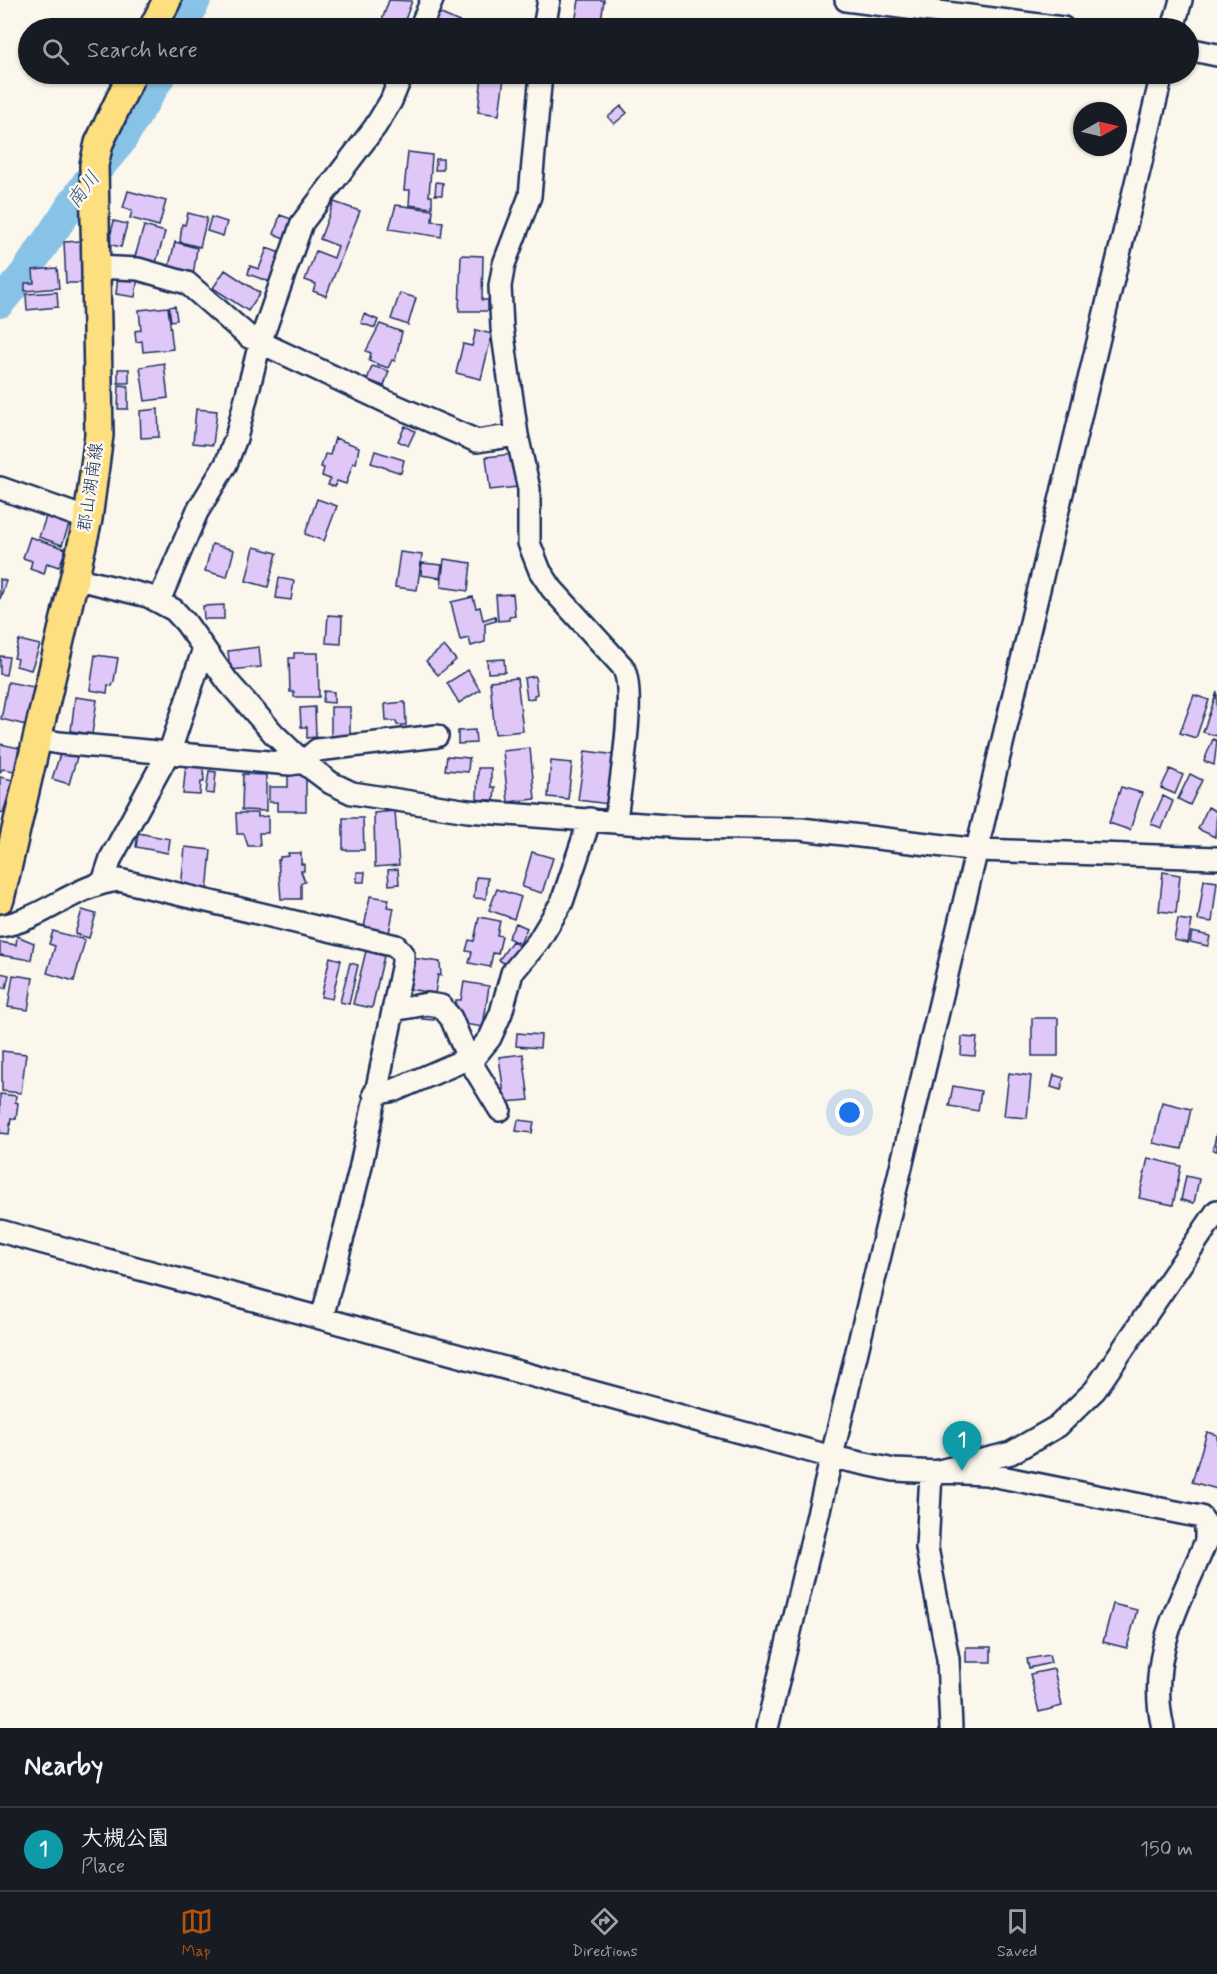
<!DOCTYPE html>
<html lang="en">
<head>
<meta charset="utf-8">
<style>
  :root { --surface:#171b24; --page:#20242c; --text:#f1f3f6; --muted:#9ea1a6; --line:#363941; --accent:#b45309 }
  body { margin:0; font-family:Mynerve,"Klee One",sans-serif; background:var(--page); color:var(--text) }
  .compass { position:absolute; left:1073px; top:102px; width:54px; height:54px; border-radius:50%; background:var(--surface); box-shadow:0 2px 4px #0004; rotate:82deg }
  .you { position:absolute; left:850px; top:1113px; width:21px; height:21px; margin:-15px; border:4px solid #fff; border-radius:50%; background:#1a73e8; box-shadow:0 0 0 9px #1a73e833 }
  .badge { display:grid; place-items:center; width:39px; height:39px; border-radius:50%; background:var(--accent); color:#fff; font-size:20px; font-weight:700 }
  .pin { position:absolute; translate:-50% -50px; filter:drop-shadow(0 2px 3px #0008) }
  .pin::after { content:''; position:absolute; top:32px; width:21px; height:18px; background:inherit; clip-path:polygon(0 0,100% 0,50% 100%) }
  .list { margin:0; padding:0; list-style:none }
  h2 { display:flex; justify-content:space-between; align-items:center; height:78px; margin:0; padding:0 24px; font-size:26px }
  h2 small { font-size:20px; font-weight:400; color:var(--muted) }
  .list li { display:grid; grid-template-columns:39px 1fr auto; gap:18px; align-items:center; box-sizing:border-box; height:84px; padding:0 24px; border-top:2px solid var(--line) }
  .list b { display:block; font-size:22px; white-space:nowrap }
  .list p { margin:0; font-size:20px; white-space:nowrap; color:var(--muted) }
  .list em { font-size:20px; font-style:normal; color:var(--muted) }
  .icon { flex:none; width:33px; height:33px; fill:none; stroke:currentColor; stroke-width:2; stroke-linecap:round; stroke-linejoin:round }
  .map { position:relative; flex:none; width:1217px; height:1728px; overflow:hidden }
  .search { position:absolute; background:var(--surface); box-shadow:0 2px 4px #0004; left:18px; right:18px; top:18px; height:66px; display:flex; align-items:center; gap:15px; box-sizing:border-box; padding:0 21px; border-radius:33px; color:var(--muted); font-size:22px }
  .sheet { height:162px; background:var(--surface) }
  nav { display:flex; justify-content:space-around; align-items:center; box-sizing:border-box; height:84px; border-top:2px solid var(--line); background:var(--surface); font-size:16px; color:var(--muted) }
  nav a { display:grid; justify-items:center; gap:3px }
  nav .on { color:var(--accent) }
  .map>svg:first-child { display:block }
</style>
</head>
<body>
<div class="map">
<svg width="1217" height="1728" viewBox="0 0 1217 1728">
  <rect width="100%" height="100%" fill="#fbf7ec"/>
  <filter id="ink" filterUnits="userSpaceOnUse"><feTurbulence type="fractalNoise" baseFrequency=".0167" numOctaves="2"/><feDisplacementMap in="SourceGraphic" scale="12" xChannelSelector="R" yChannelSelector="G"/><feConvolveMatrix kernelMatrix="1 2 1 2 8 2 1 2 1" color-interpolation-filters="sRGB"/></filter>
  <g filter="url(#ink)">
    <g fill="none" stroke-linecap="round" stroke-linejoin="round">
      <path stroke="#88c3e7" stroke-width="30" d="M183 28 196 0
        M0 303 24 274 87 182 120 143 162 74"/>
    </g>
    <path fill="#dfc7f7" stroke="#1b2f5e" stroke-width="1.5" d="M389 0 412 1 402 28 381 23Z
      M579 0H604L600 28H574Z
      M439 13 473 28H432Z
      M479 74H508V78H504L499 115 478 112 482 75Z
      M621 106 627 113 614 124 608 117Z
      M408 152 432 155 429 196H432V208L409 205 410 190H404Z
      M436 159H443V170H435Z
      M436 182 443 183 442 195H435Z
      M128 191 166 201 159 226 130 218 132 211 123 208Z
      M334 202 360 211 326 296 313 291 316 284 305 280 316 251 334 258 338 246 320 239Z
      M396 205 433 210 432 221 443 222 441 237 389 229Z
      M188 213 207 218 200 247 180 242 182 224 185 225Z
      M280 215 294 220 287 239 274 234Z
      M211 217 227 222 223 236 207 231Z
      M114 221 127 224 121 247 108 244Z
      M144 226 165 232 155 266 134 260Z
      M82 241 84 283H66L64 242Z
      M175 242 197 248 193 276 168 270Z
      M267 248 280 253 270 282 248 274 250 266 259 269Z
      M461 255 483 256 482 300H488V311H459Z
      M57 268 59 288 25 291V283H34L33 270Z
      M225 270 260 293 248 311 213 288Z
      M118 274 138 277 135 297 116 294Z
      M57 292 58 307 27 310 26 294Z
      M400 293 416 298 408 325 391 319Z
      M175 306 177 320 171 321 169 307Z
      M168 307 173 349 143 352 142 341 136 342 135 331 141 330 139 310Z
      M364 314 378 320 375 328 361 323Z
      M380 324 402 332 395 361 392 360 388 368 369 361 371 353 366 351Z
      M476 330 492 334 481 379 456 373 463 344 472 346Z
      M164 363 168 398 145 401 140 367Z
      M372 366 389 371 384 386 367 380Z
      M118 369H129V383H118Z
      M119 385 128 386V409H118Z
      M158 409 159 437 141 438 140 411Z
      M196 409 217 411 213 445 193 443Z
      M405 426 415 431 408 446 398 441Z
      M335 438 359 447 356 464 353 463 346 484 337 481 335 487 328 485 330 479 322 476 324 468 321 467 325 454 330 455Z
      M375 451 404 460 401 473 371 463Z
      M513 454 517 487 490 490 486 457Z
      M317 499 337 506 324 541 305 534Z
      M48 511 71 519 62 545 39 537Z
      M30 537 66 549 59 567 47 563 44 574 30 569 32 561 23 558Z
      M212 544 234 550 227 577 205 571Z
      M254 547 277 553 268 587 246 581Z
      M400 552 422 555 417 590 395 587Z
      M444 559 471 563 468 591 441 587Z
      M422 563 442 565 440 578 421 575Z
      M279 578 294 581 291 600 276 598Z
      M0 579 6 581 0 599Z
      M513 594 515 616 509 617V620L498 621 496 595Z
      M473 597 476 608 480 607 483 620 495 616 496 621 485 624V642L471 646 469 638 460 640 451 602Z
      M224 605V619H204L203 606Z
      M328 615 342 616 341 644 326 643Z
      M19 640 40 645 31 670 16 666 18 659 14 658Z
      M444 646 456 660 438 675 426 661Z
      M259 647 261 667 230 670 228 651Z
      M294 653H318L319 697H294V692H290L289 658H294Z
      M95 655 118 658 114 681 112 686 108 685 107 693 90 690Z
      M0 656 9 657 6 675 0 674Z
      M504 659 505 672 488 673 487 660Z
      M468 670 480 690 459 703 447 683Z
      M535 676 537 694 534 695V698L527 699 524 678Z
      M517 678 523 731 495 734 490 681Z
      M8 682 34 687 26 725 1 719Z
      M324 691 334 692V703L323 702Z
      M1217 692V736L1203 732Z
      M1194 695 1209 700 1196 738 1180 733Z
      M75 697 97 700 92 734 71 731Z
      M405 702 406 725H397L396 721H386L385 704Z
      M315 707 316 737 307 738V727H301L300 708Z
      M331 707H350V739H331Z
      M475 730 476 743 458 744V731Z
      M1213 739 1217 741 1214 765 1204 761Z
      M0 744 19 748 14 771 3 769 0 772Z
      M530 748 535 799 508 802 503 751Z
      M61 751 77 757 69 784 52 779Z
      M585 751 616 755 609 804 578 800Z
      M447 756 469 758 468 772 445 770Z
      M551 761 572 763 568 799 548 797Z
      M186 763 203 765 204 782H201L200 795 183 794Z
      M478 768H491V787H495L494 800H477Z
      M1170 769 1183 775 1175 794 1161 788Z
      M209 771 216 772 214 794 206 793Z
      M243 774 266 775V811L242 810Z
      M288 774H306V811H277V802H269V787H288Z
      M1190 774 1202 780 1190 805 1178 799Z
      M0 777 13 780 3 813 0 812Z
      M1121 787 1142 793 1130 830 1109 823Z
      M1163 796 1173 801 1162 828 1151 824Z
      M1208 807 1217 812 1215 837 1198 829Z
      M395 811 399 865 375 867 374 813Z
      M236 813H258V817L268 816V833H259L260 846H248L244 834H237Z
      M343 818H363L364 850H343Z
      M138 833 170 839 168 853 136 847Z
      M185 847 211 850 207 892 181 889Z
      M532 852 553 858 542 893 522 887Z
      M288 853H301V864H304V871H301L305 882 301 883V899H281L278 860H280V857L289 856Z
      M398 869 399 884 389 885 388 870Z
      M357 872H365L364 882H357Z
      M1163 872 1180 875 1176 913 1159 911Z
      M476 877 488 878 486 899 474 898Z
      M1204 880 1217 882 1212 922 1198 920Z
      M497 889 521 897 514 919 489 910Z
      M370 896 389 899 387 907 394 908 389 933 364 928Z
      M82 910 96 914 89 938 75 934Z
      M479 917 500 921 497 935 502 936 498 954 493 953 490 967 469 963 472 952 466 951 469 940 474 941Z
      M1178 919 1192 921 1188 943 1174 940Z
      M516 923 527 928 520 944 508 938Z
      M53 931 85 940 74 981 47 973 55 946 49 944Z
      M1192 932 1210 936 1208 946 1190 942Z
      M17 936 34 943 31 960 0 955V942L16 945Z
      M512 941 520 947 507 965 499 960Z
      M366 951 384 956 372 1008 353 1004Z
      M330 957 341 960 332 999 321 997Z
      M411 958 440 962 441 976 438 975 435 993 407 989Z
      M350 963 358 965 349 1004 340 1002Z
      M0 973 9 975 6 988 0 987Z
      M13 975 33 978 28 1010 8 1007Z
      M464 982 489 986 483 1027 458 1023 454 1011 456 1000H461Z
      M424 1010 436 1011 434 1020 422 1019Z
      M1032 1018H1058V1056H1032Z
      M517 1033 541 1035 540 1048 516 1046Z
      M962 1037 977 1038 975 1056 961 1055Z
      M2 1051 26 1054 21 1093 2 1091Z
      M523 1054 529 1100 505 1102 499 1057Z
      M1009 1073 1031 1076 1027 1118 1004 1116Z
      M1054 1075 1064 1078 1061 1090 1051 1087Z
      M953 1086 981 1091 978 1111 949 1106Z
      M0 1094 16 1096 15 1102 18 1103 16 1119 11 1118 9 1134 0 1133Z
      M1162 1102 1191 1109 1182 1149 1153 1143Z
      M518 1120 534 1122 532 1133 516 1131Z
      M1217 1130V1151L1213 1150Z
      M1148 1158 1181 1166 1173 1205 1139 1198Z
      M1186 1176 1199 1179 1194 1203 1181 1200Z
      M1207 1432 1217 1435V1489L1192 1482Z
      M1113 1604 1137 1610 1127 1648 1103 1642Z
      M966 1647H991V1662H966Z
      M1049 1655 1051 1663 1029 1668 1027 1659Z
      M1054 1669 1062 1706 1039 1712 1030 1674Z"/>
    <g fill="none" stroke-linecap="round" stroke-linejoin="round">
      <defs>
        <path id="minor" d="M846 0 1063 28
          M420 28 432 0
          M544 28 549 0
          M1173 28 1181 0
          M1188 49 1217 55
          M541 74 530 196 504 264 500 286 502 328 517 435 529 489V543L540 571 552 589 622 666C638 688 619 790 616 820
          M96 267 138 269 187 283 249 337 389 403 477 441 517 435
          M0 488 88 519
          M74 578 148 596 174 610 186 623 228 682 274 734 303 762 331 783 352 793 468 811 681 827 801 829 978 850 1217 858
          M159 601 197 512 226 464 236 438 260 343 302 223 375 127 391 101 402 74
          M38 739 59 743 290 764 303 762 317 750 437 736
          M103 882 111 858 171 748 204 648
          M0 926C43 920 76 884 119 880L396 946 403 955V963L360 1170 322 1318
          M393 1010 427 1004 441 1006 451 1018 468 1058 500 1110
          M374 1094 395 1090 476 1055 490 1038 501 1013 512 973 538 942 562 902 590 819
          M0 1231 832 1457 894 1470 986 1474 1201 1517 1206 1524V1541C1180 1604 1146 1657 1163 1728
          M767 1728 1162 74
          M951 1728 948 1659 927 1548 931 1473 1011 1453 1058 1426 1095 1390 1217 1211"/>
        <path id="major" d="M153 28 167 0
          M0 899 88 519 99 435 94 165 99 143 132 74"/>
      </defs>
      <use href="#minor" stroke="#1b2f5e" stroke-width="26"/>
      <use href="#major" stroke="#1b2f5e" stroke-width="32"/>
      <use href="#minor" stroke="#fbf7ec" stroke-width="21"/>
      <use href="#major" stroke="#fedf80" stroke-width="27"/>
    </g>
  </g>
  <g text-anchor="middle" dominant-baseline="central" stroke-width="5" stroke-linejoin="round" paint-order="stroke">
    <g font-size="18" fill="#1b2f5e" stroke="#fbf7ec">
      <text transform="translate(91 487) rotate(-82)">郡山湖南線</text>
    </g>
    <g font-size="20" font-style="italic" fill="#365480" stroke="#fbf7ec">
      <text transform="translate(84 190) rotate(-53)">南川</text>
    </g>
  </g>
</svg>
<svg class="compass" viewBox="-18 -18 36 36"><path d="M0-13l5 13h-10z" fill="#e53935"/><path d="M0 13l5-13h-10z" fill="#9ea1a6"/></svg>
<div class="you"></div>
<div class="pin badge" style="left:962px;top:1471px;background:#0f9aa8">1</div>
<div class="search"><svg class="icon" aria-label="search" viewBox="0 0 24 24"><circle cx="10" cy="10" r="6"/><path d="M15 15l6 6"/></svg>Search here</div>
</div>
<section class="sheet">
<h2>Nearby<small></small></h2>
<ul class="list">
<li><span class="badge" style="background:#0f9aa8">1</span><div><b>大槻公園</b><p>Place</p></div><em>150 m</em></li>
</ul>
</section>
<nav>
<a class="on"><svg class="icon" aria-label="map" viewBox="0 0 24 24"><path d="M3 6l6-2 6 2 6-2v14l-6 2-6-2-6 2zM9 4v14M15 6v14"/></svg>Map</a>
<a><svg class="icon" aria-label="directions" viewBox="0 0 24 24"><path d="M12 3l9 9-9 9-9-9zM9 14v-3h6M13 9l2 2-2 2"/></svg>Directions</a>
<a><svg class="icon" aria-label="saved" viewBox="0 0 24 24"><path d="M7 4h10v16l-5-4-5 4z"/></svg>Saved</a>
</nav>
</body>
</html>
